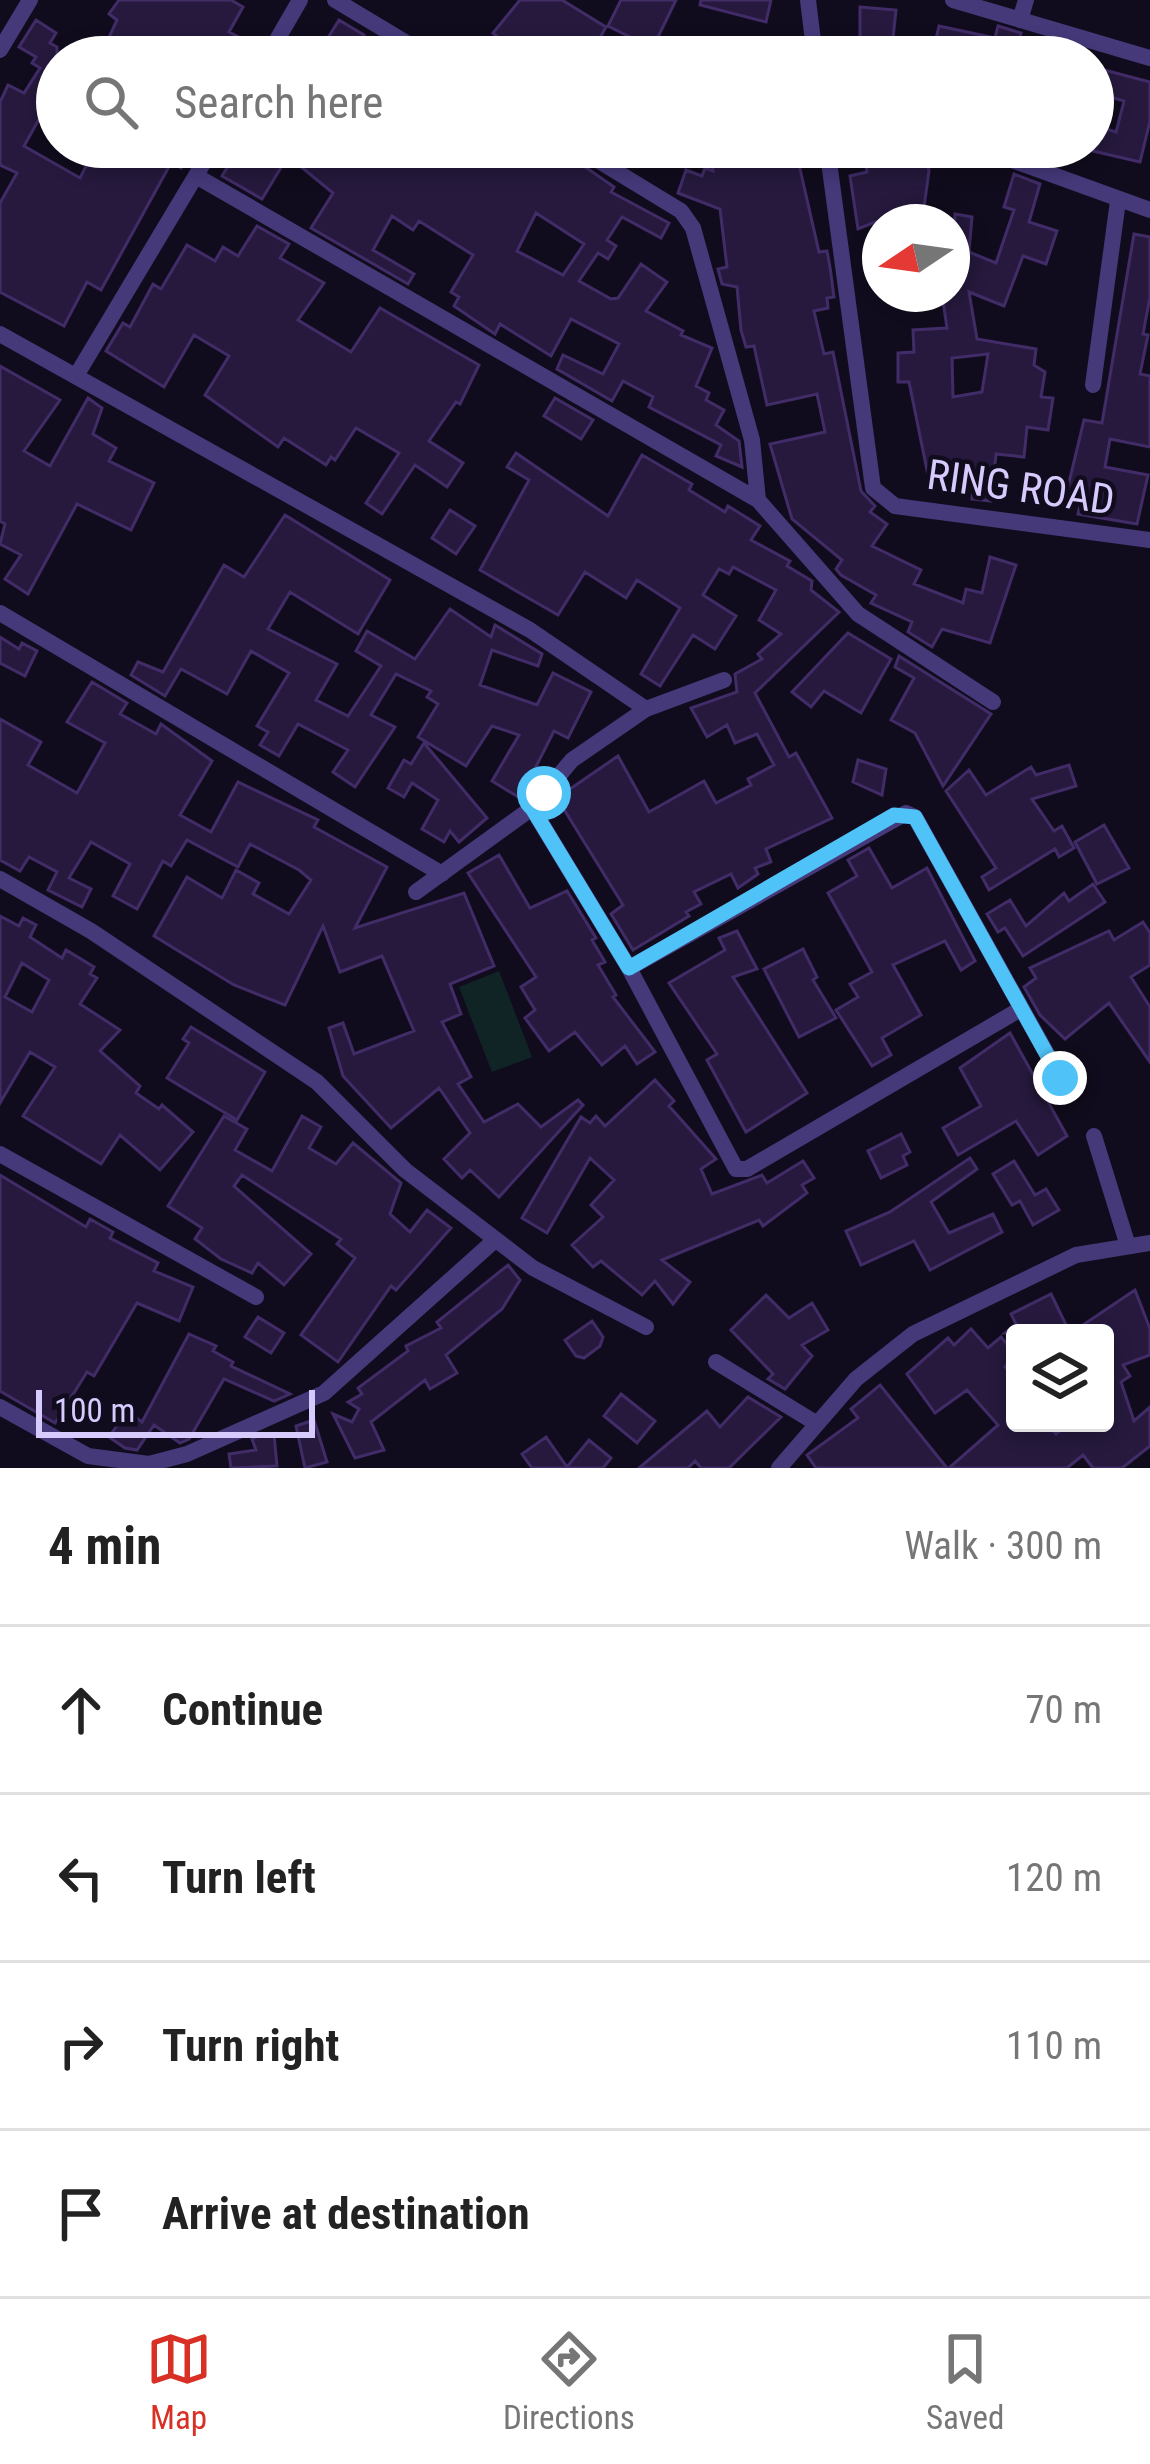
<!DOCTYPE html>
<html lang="en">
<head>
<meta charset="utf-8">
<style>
  :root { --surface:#fff; --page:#f6f6f6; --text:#222; --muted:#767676; --line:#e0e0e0; --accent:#d93025 }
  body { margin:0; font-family:"Roboto Condensed",sans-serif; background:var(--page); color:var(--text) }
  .controls { position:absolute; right:36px; bottom:36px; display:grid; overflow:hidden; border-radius:12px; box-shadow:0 6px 18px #0003 }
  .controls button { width:108px; height:108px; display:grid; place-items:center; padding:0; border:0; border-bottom:3px solid var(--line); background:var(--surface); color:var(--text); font:60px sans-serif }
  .compass { position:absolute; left:862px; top:204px; width:108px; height:108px; border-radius:50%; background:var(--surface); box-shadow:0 6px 18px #0003; rotate:257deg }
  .scale { position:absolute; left:36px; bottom:30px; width:279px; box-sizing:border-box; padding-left:12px; border:6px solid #d7cafd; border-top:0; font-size:33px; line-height:42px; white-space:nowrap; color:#d7cafd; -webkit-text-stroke:9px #110c1d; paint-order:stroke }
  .stop { position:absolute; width:36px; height:36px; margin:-27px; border:9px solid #4fc3f7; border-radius:50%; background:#fff }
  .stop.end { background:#4fc3f7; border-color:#fff; box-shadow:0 3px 12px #0008 }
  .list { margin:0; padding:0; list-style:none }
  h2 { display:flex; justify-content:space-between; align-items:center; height:156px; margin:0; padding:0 48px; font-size:51px }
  h2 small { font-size:39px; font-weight:400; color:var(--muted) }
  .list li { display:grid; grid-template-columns:78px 1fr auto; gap:36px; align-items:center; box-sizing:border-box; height:168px; padding:0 48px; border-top:3px solid var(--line) }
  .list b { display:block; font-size:45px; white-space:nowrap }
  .list em { font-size:39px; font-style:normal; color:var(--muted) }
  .icon { flex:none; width:66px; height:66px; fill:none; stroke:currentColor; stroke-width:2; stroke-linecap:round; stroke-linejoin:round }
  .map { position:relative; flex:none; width:1150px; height:1468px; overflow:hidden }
  .search { position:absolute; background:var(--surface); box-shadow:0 6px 18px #0003; left:36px; right:36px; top:36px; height:132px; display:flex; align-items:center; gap:30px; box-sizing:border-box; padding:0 42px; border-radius:66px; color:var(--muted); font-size:45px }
  .sheet { height:828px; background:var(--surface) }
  nav { display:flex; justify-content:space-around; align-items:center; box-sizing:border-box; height:168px; border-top:3px solid var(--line); background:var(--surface); font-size:33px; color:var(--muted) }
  nav a { display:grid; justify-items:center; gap:6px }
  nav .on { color:var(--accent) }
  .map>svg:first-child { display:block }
</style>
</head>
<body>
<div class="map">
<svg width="1150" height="1468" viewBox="0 0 1150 1468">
  <rect width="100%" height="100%" fill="#110c1d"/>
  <path fill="#102426" d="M499 971 532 1057 492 1072 459 987Z"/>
  <path fill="#26193d" stroke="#412c68" stroke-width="3" fill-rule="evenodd" d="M119 0H231L243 7 229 32 258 47 254 57H100L117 20 109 14Z
    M520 0H562L606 27 589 57H487L500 39 493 33Z
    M621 0H676L657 39 702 57H649L652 48 608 26Z
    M701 0H771L766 22 700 5Z
    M860 7 896 10 891 57H860Z
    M36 20 56 33 50 43 57 47V87L24 146 80 178 96 147H193L181 168 171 163 101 290 87 282 64 326 0 292V203L17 173 0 165V102L8 85 24 93 40 68 32 63 36 57 19 47Z
    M339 20 364 35 351 57H316Z
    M939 26 995 38 998 26 1021 33 1015 57H932Z
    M1093 67 1150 82V121L1140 162 1093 151V125L1116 132 1124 101 1093 92Z
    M240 147H555L565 153 614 187 611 192 669 223 661 238 622 217 607 240 616 246 608 259 598 253 579 281 611 299 618 298 641 264 667 282 646 311 683 331 681 335 712 348 696 386 709 393 706 400 724 410 716 425 739 441 742 467 716 456 721 445 649 407 653 397 623 381 612 401 557 369 563 355 603 374 619 344 571 319 551 356 500 324 495 334 454 306 459 297 451 292 473 255 419 221 413 230 392 216 373 250 414 274 408 284 311 228 333 193 288 156 262 199 222 176ZM536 213 584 244 563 275 517 251Z
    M711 147H795L819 252 827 251 830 267 834 297 827 298 828 308 814 311 824 354 833 352 861 491 875 506 870 512 887 524 872 546 921 570 914 584 963 603 966 589 982 593 990 557 1016 565 990 643 942 629 932 647 908 632 912 622 871 603 876 595 841 575 836 569 842 560 792 519 770 444 825 432 817 394 767 405 754 346 746 347 741 330 737 287 722 284 718 269 727 267 720 209 678 193 686 170 702 176 705 168 713 171Z
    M864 147H925L929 171 922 222H875L858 229 850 176 867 172Z
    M1014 174 1040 184 1029 222 1057 231 1046 264 1023 256 1004 306 969 292 977 339 1036 349 1034 365 1045 372 1041 397 1053 398 1048 430 1027 427 1024 457 996 454 991 501 972 499 974 474 929 480 909 382H898V353L914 352 913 330 947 328 942 294H952L955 214 972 217 969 252 996 263 1014 210 1004 207ZM988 354 982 392 953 397 952 358Z
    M257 226 289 244 280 258 324 283 298 320 351 352 380 308 479 365 460 404 456 402 429 441 463 463 447 487 415 465 382 514 366 503 399 453 356 428 335 460 331 457 326 465 284 438 278 447 205 395 229 356 194 335 164 387 106 351 123 323 130 327 153 284 161 289 187 245 215 261 223 247 238 256Z
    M1134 234 1150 237V297L1143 334 1148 335 1140 374 1150 376V447L1110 439 1105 467 1148 475 1137 524 1078 514 1081 501 1066 495 1084 420 1102 423Z
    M0 366 60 400 24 451 50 466 88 398 102 408 93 434 116 448 109 461 154 483 131 530 77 504 28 594 5 579 21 555 0 544 5 524 0 521Z
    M555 398 593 420 581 439 544 416Z
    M516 453 608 516 642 455 692 484 689 490 725 512 728 506 760 526 751 540 790 561 787 566 812 581 811 590 839 612 755 693 789 757 796 753 832 818 766 849 771 862 755 868 758 874 738 888 731 874 694 892 701 904 686 912 689 916 633 950 611 914 623 905 557 798 618 756 649 812 704 781 716 803 751 785 748 779 774 765 757 734 735 743 727 725 707 737 691 708 737 692 735 674 762 659 758 654 781 634 759 620 776 590 733 567 729 574 719 569 703 595 736 616 715 649 693 635 660 686 641 674 680 608 637 580 626 598 585 572 558 615 480 570 529 480 507 467Z
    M450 510 475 526 456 554 432 538Z
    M285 515 390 580 358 634 290 592 268 629 337 664 316 700 348 716 381 666 356 651 367 631 415 659 450 609 491 637 495 625 542 654 538 666 492 650 480 685 537 705 553 673 591 692 568 738 554 731 520 798 492 781 519 735 492 726 466 766 418 737 438 704 427 697 431 691 396 674 371 715 395 727 355 787 333 772 348 750 298 724 279 756 260 745 268 732 257 726 289 673 251 651 227 694 181 669 165 696 131 675 138 662 163 672 224 565 244 577Z
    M848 633 891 659 861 713 824 691 811 707 792 692Z
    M0 637 19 649 22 643 37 651 25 676 0 663Z
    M899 656 991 714 943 786 915 733 891 720 914 678 895 667Z
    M92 682 127 703 120 714 156 734 161 724 212 761 180 815 211 832 238 782 318 820 314 827 387 867 355 928 464 893 494 966 450 984 461 1014 442 1022 471 1077 458 1084 484 1122 518 1104 541 1127 578 1100 583 1105 499 1197 470 1170 462 1178 444 1159 470 1133 439 1088 391 1128 343 1076 329 1028 343 1023 354 1054 414 1031 382 956 340 972 323 926 285 1005 234 985 154 936 187 877 222 898 236 870 259 883 253 894 289 914 311 880 299 870 250 844 238 867 187 840 171 866 163 861 137 909 113 896 130 864 91 842 69 878 91 889 82 907 48 890 57 872 29 857 20 871 0 860V719L41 742 28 765 77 793 105 743 67 722Z
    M424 743 487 818 459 842 450 831 444 842 422 829 438 800 412 783 404 797 388 788 404 760 411 764Z
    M858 760 886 769 882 795 853 782Z
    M1069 765 1076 786 1032 799 1054 831 1062 826 1074 848 1059 857 1055 849 989 890 982 877 996 868 946 791 969 770 986 795 1031 767 1036 775Z
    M1104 825 1129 868 1097 884 1075 842Z
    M869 848 892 888 927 868 975 961 961 970 945 941 893 965 921 1015 882 1038 891 1055 872 1066 836 1010 858 997 850 984 872 972 828 893 857 876 848 860Z
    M499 855 530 908 567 891 596 938 592 940 605 962 598 965 616 995 613 997 655 1052 637 1064 625 1046 602 1065 575 1032 549 1051 525 1018 535 1010 521 987 536 977 468 873Z
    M1093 884 1105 902 1023 956 1005 928 998 932 987 914 1010 900 1026 926 1064 893 1069 901Z
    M0 916 19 926 23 918 36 925 30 937 62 958 66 950 94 967 90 974 97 978 80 1004 120 1030 100 1051 140 1086 136 1093 159 1109 162 1105 193 1132 160 1170 120 1135 101 1164 23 1116 55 1067 30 1052 0 1103ZM22 963 49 980 32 1012 5 997Z
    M1143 922 1150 933V965L1131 977 1150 1007V1062L1109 1003 1065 1039 1040 1015 1024 987 1036 978 1030 968 1109 931 1114 940Z
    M737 931 757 969 733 977 807 1093 746 1132 707 1060 717 1054 669 983 725 950 719 938Z
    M803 949 817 977 813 980 836 1018 799 1037 764 969Z
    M191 1027 265 1072 237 1120 167 1078 189 1043 183 1039Z
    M1010 1033 1067 1136 1038 1155 1016 1121 958 1155 943 1128 981 1106 960 1068Z
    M655 1080 674 1101 669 1106 716 1159 701 1169 712 1194 762 1175 767 1183 803 1161 814 1178 802 1185 807 1193 763 1226 759 1220 662 1260 690 1282 673 1304 655 1281 642 1295 601 1261 593 1267 572 1245 603 1217 591 1205 614 1180 590 1158 547 1233 522 1218 581 1117 590 1123 596 1116 605 1126Z
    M224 1116 247 1129 235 1150 272 1171 302 1116 321 1127 309 1148 336 1164 353 1143 401 1183 390 1214 410 1232 427 1210 451 1228 396 1290 391 1286 338 1362 301 1335 355 1258 337 1244 341 1239 242 1175 234 1186 311 1254 284 1285 258 1263 252 1273 221 1259 195 1239 202 1228 168 1206Z
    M901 1134 910 1152 903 1156 907 1165 881 1178 868 1151Z
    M970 1158 977 1169 931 1202 949 1233 993 1214 1002 1232 930 1270 914 1241 861 1265 846 1231 890 1212Z
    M1014 1161 1035 1195 1046 1189 1059 1210 1033 1225 1020 1201 1012 1205 993 1174Z
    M0 1175 86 1227 90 1219 113 1232 110 1238 158 1263 154 1271 193 1287 179 1321 137 1303 94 1376 87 1372 55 1423 0 1391Z
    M508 1265 520 1280 502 1309 446 1355 457 1373 430 1389 425 1380 371 1422 384 1450 355 1458 333 1414 352 1422 359 1409 348 1402 362 1394 358 1388 408 1351 406 1346 441 1328 437 1322Z
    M1135 1290 1150 1329V1355L1123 1365 1130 1376 1121 1382 1134 1421 1150 1407V1446L1122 1468H1093L1083 1455 1067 1468H949L998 1425 967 1390 935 1413 907 1374 948 1338 954 1345 971 1329 988 1348 1001 1337 1015 1354 1005 1367 1015 1378V1423H1047L1056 1434 1070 1423H1105V1333H1071Z
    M1051 1294 1070 1333H1005L1016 1324 1011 1314Z
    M766 1295 789 1318 812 1303 828 1330 802 1345 812 1356 785 1389 768 1379 773 1374 731 1330Z
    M258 1317 284 1333 271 1353 245 1337Z
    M592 1321 603 1337 600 1346 584 1358 576 1356 565 1340Z
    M189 1334 216 1346 213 1351 233 1362 231 1366 290 1394 274 1401 224 1379 189 1439 180 1443 154 1425 137 1450 125 1448 109 1437 127 1411 142 1422Z
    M880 1385 947 1468H816L807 1455 858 1418 851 1409Z
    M621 1394 655 1421 637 1443 604 1416Z
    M748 1397 781 1417 729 1468H701L695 1461 688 1468H639L707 1411 720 1427Z
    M314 1420 327 1462 305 1468 296 1426Z
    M263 1434H274L277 1466 231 1468 229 1454 256 1450 252 1439Z
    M546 1437 567 1467 589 1440 611 1458 603 1468H532L522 1454Z"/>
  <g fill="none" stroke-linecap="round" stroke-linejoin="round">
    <path stroke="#45397a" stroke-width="16" d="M335 0 430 57
      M808 0 815 57
      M953 0 1150 58
      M1020 20 1026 0
      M0 50 30 0
      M267 57 300 0
      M576 147 681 211 693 228 752 440 758 500
      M827 147 873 488 895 506 1150 540
      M976 147 1150 210
      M196 176 758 500 858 614 993 702
      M0 334 530 630 646 709
      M76 376 213 147
      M1093 385 1118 201
      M0 613 442 874
      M532 808 629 968 736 1169H747L1019 1010
      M0 879 91 931 317 1082 405 1170 533 1268 646 1327
      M416 892 532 808 572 760 646 709 724 680
      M629 968 906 813 915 817 1061 1079
      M1094 1136 1128 1246
      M0 1154 256 1297
      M716 1362 814 1422
      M0 1407 88 1456 149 1464 187 1454 324 1393 495 1240
      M779 1468 856 1379 913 1334 1076 1255 1150 1243"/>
  </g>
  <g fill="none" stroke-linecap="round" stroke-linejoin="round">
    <path stroke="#4fc3f7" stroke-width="15" d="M544 793 532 808 629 968 894 815 915 817 1060 1078"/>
  </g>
  <g text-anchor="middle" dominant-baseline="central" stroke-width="9" stroke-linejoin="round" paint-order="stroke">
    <g font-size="42" fill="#d7cafd" stroke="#110c1d">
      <text transform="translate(1021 487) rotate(8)">RING ROAD</text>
    </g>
  </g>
</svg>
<div class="controls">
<button><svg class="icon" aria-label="layers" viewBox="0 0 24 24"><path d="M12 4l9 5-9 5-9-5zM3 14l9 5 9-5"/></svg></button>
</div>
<svg class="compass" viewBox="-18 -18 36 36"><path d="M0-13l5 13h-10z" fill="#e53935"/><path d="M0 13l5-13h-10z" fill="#767676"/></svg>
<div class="scale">100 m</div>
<div class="stop" style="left:544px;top:793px"></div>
<div class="stop end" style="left:1060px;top:1078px"></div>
<div class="search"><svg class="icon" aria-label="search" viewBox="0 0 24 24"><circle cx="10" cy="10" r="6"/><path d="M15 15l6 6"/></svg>Search here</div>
</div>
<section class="sheet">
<h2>4 min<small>Walk · 300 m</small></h2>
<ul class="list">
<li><svg class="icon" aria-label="ahead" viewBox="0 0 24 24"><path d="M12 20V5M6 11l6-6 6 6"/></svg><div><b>Continue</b></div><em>70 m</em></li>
<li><svg class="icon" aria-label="left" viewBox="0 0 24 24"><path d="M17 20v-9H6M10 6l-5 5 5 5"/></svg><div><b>Turn left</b></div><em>120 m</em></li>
<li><svg class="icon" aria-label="right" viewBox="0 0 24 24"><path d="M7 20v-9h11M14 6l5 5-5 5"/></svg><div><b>Turn right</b></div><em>110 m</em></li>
<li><svg class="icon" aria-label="arrive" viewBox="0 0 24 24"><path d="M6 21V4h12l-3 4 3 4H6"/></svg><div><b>Arrive at destination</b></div></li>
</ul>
</section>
<nav>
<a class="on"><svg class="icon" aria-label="map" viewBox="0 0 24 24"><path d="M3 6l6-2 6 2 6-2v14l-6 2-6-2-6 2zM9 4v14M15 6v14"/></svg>Map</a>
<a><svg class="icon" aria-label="directions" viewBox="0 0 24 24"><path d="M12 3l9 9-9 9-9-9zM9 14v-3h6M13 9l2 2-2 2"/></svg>Directions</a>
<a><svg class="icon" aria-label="saved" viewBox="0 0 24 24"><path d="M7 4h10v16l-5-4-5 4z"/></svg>Saved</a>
</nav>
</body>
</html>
